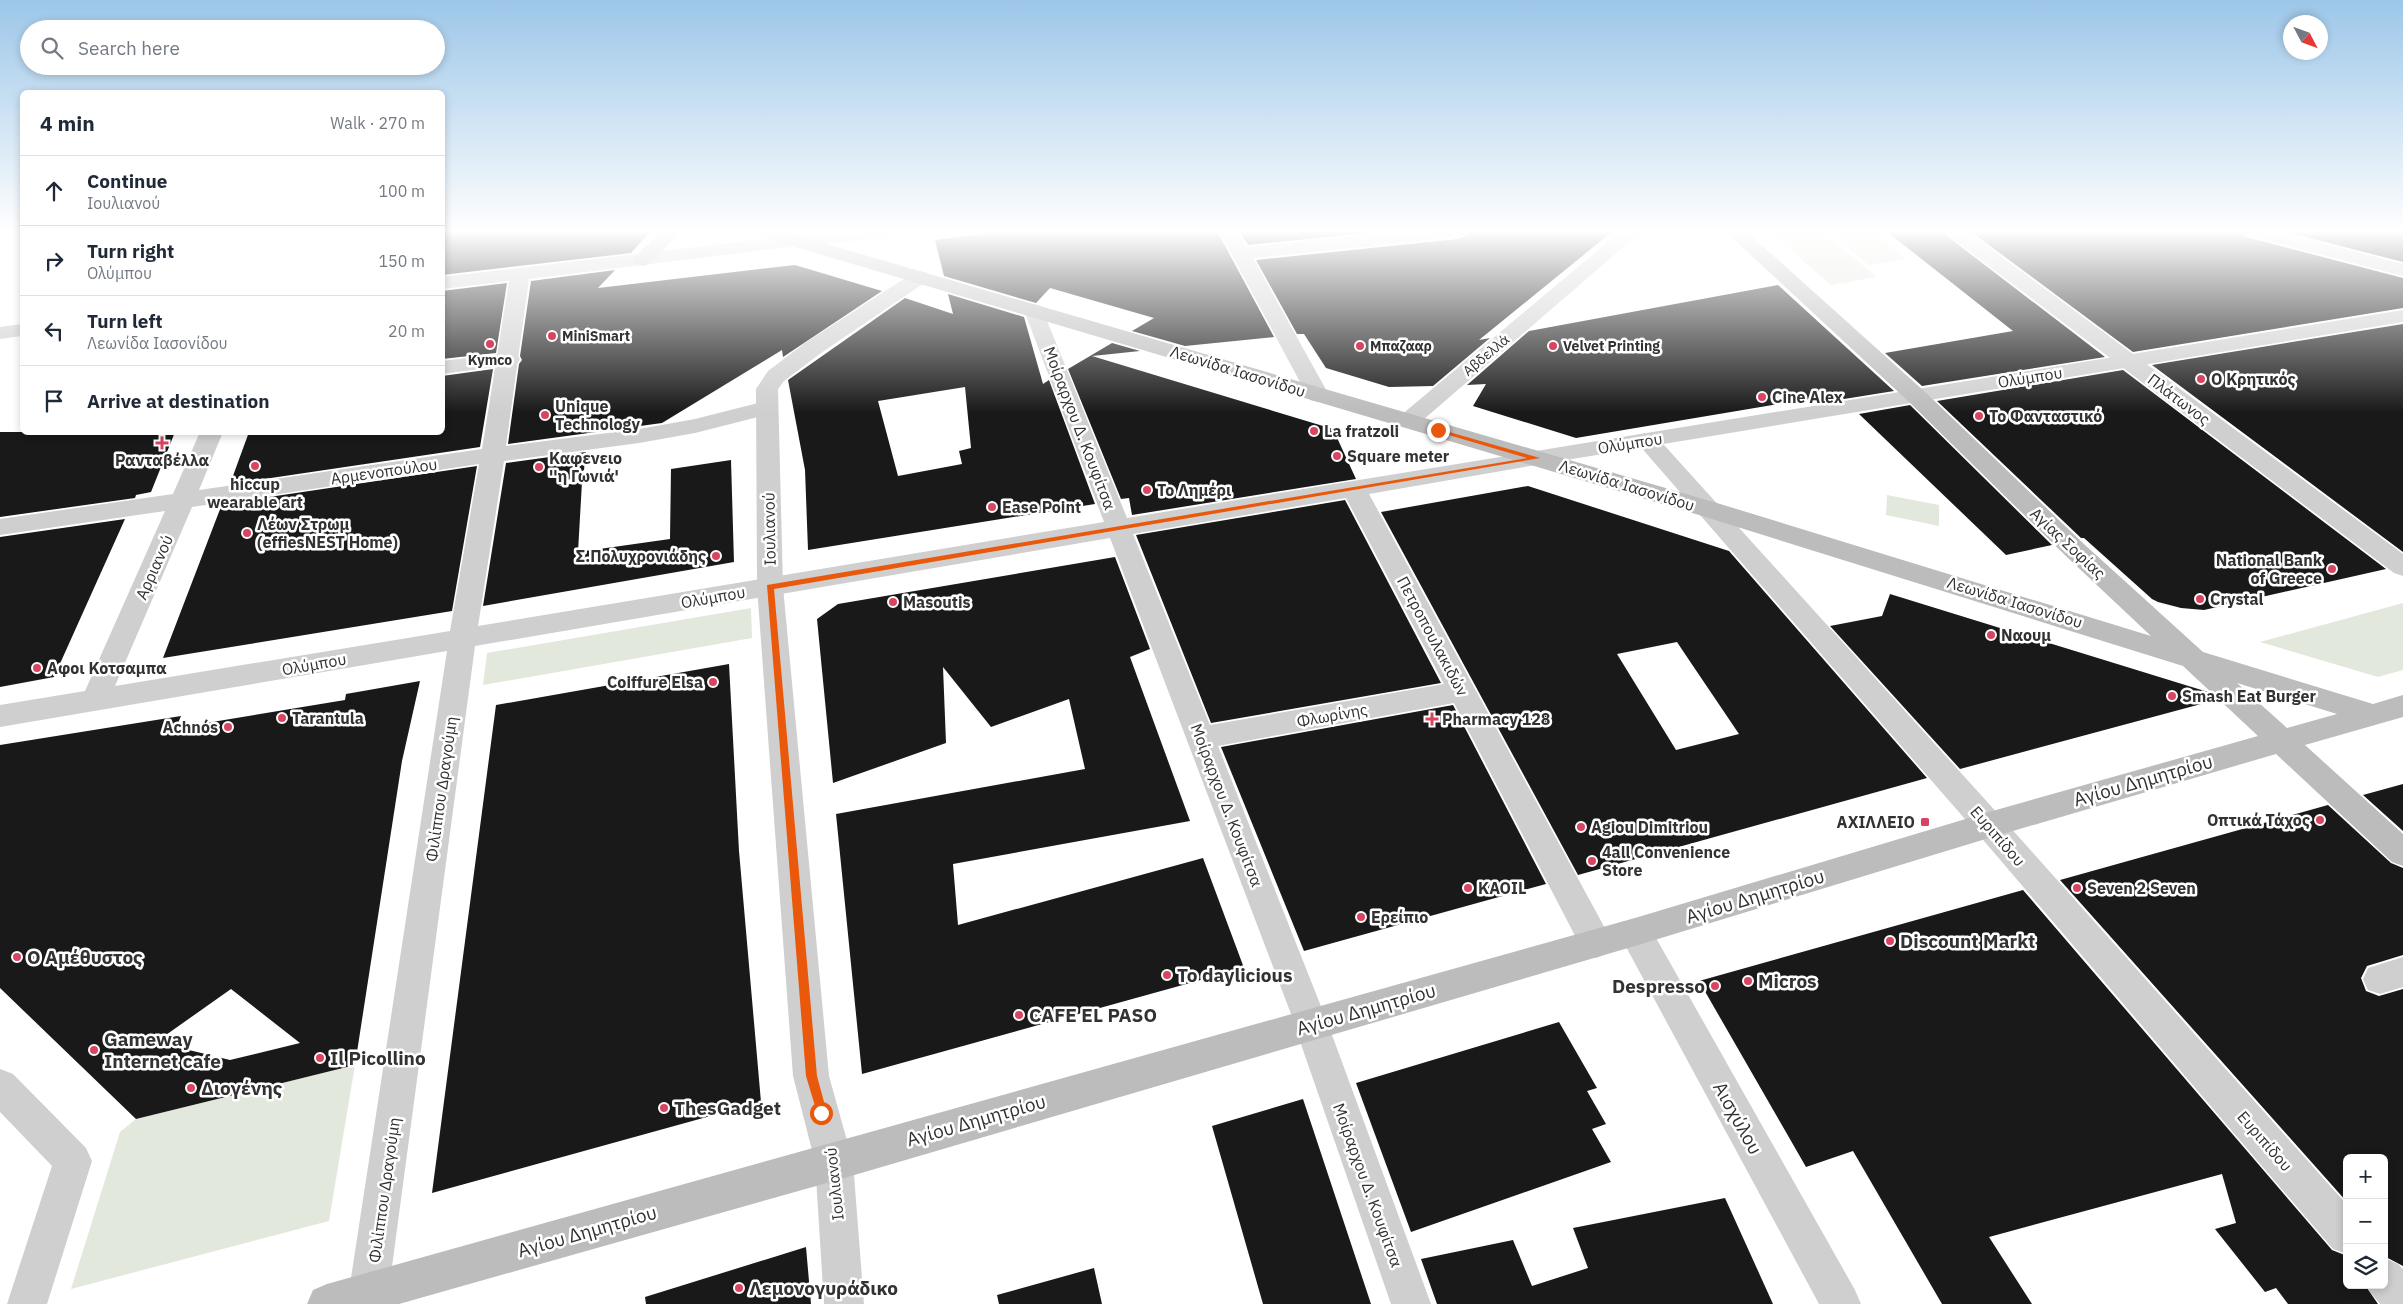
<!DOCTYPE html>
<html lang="en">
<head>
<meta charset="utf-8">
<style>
  :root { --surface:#fff; --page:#f2f2f3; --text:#1f2937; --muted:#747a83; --line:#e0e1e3 }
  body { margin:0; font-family:"IBM Plex Sans",sans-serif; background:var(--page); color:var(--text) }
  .controls { position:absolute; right:15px; bottom:15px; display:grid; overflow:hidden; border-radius:8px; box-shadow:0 2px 8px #0003 }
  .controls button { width:45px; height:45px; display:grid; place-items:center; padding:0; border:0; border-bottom:1px solid var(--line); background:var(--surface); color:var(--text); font:25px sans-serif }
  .compass { position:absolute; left:2283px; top:15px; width:45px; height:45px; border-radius:50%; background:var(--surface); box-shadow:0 2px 8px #0003; rotate:131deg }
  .stop { position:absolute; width:15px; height:15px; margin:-11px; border:4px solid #ea580c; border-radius:50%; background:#fff }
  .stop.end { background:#ea580c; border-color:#fff; box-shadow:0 1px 5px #0008 }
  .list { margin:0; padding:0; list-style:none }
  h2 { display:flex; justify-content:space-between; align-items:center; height:65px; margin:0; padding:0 20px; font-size:21px }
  h2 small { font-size:16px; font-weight:400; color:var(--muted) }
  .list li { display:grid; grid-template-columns:32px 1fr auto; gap:15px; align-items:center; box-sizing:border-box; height:70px; padding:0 20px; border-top:1px solid var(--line) }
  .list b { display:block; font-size:19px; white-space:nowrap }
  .list p { margin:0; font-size:16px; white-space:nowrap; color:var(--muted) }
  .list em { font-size:16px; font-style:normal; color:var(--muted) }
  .icon { flex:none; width:28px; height:28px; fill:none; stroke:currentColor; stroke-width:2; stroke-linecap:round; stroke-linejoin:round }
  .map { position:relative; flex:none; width:2403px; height:1304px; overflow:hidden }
  .search { position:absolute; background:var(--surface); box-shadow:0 2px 8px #0003; left:20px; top:20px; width:425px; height:55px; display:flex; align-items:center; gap:12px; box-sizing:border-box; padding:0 18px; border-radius:28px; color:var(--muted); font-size:19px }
  .panel { position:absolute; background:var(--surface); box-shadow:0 2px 8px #0003; left:20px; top:90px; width:425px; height:345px; border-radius:8px }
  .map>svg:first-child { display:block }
</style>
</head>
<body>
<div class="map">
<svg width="2403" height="1304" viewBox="0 0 2403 1304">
  <rect width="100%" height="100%" fill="#fff"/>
  <path fill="#e3e8dc" d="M1769 231H1821L1877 277 1831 285Z
    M1827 231H1872L1907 259 1869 265Z
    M1887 495 1939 505V526L1886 515Z
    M2403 603V670L2378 677 2260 642Z
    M751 608 752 638 483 685 487 653Z
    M355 1065 329 1221 71 1289 120 1132 136 1119Z"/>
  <path fill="#191919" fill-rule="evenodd" d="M442 231H651L631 253 442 275Z
    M1008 231H1217L1274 337 1185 346 1132 331 1154 318 1050 288 1036 303 944 276 935 240Z
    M1239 231H1388L1248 245Z
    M1470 231H1613L1479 340 1490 338 1433 386 1389 387 1326 368 1304 334H1297L1256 260 1458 239 1466 236Z
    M1886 231H1944L1947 236 2105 357 1922 386 1885 353 2013 331Z
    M1970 231H2241L2246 237 2403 278V308L2133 352Z
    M2282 231H2403V262Z
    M795 265 882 291 783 357 782 350 662 423 508 444 519 364 522 360 520 356 531 281 615 270 598 288Z
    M507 283 496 353 442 359V291Z
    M1778 285 1894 391 1844 399 1839 394 1576 438 1473 406 1486 384 1467 385 1529 331Z
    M948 294 1024 317 1043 384 1049 380 1095 504 808 550 805 470 788 380 905 298 953 314ZM965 387 971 448 959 451 962 464 898 476 878 401Z
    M2403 324V552L2152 365Z
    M1112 343 1140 351 1092 356 1333 429 1356 479 1132 515 1129 498 1121 499 1068 369Z
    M493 369 480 447 230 484 249 432H442V376Z
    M2123 370 2386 569 2204 610 2181 608 2158 602 2152 599 2084 538H2081L1937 401Z
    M1910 405 2052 545 2006 555 1859 414Z
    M0 432H175L151 492 136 495 135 498 0 517Z
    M586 452 584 470 559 486 582 482 578 552 670 539 671 469 731 460 734 562 483 606 506 463Z
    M477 466 452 611 163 658 222 504Z
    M1528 486 1729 551 1927 778 1578 875 1381 512ZM1677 642 1687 657 1739 734 1676 750 1617 654Z
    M1345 500 1441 683 1211 723 1136 535Z
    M125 519 54 677 0 687V537Z
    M1115 557 1150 649 1130 657 1190 821 953 864 958 925 1203 858 1244 968 862 1074 836 814 1085 769 1069 699 991 727 943 667 946 743 833 783 817 619 838 604Z
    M1890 594 2208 692 2216 700 1960 769 1830 626 1882 616Z
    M729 664 739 851 761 1102 432 1193 496 705Z
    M420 681 402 761 355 1065 136 1119 0 988V745L181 716 176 728 345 700 346 694ZM231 989 300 1043 230 1060 156 1042Z
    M1453 705 1546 884 1304 951 1221 747Z
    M2403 784V831L2363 795Z
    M2328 805 2391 863 2403 868V955L2367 966 2361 978 2366 991 2379 996 2403 989V1266L2384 1256V1158H2347V1202L2060 880Z
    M2023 890 2332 1250 2347 1256V1285H2365L2378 1304H2288L2276 1288 2265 1292 2215 1229 2236 1223 2222 1174 1989 1237 2032 1304H1942L1853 1151 1806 1167 1699 981Z
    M1559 1022 1597 1088 1587 1091 1606 1124 1592 1129 1611 1162 1411 1232 1356 1083Z
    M1303 1099 1371 1304H1263L1212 1126Z
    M1725 1198 1773 1304H1437L1421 1259 1513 1240 1532 1286 1588 1268 1573 1228Z
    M806 1247 811 1304H646L645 1297Z
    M1094 1268 1102 1304H999L997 1295Z"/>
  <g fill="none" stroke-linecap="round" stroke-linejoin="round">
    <path fill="#cfcfcf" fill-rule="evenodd" d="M509 353 517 354 520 359 517 364 442 374V361Z
      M1989 812 2000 816 2347 1205V1254L2333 1249 1978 834 1974 825 1978 816Z
      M2403 957V987L2380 994 2368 990 2363 979 2368 968Z
      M1311 1008 1323 1013 1328 1024 1431 1304H1391L1294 1024 1299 1013Z
      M2384 1258 2398 1264 2403 1269V1304H2380L2370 1292 2367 1285H2384Z"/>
    <path fill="#cfcfcf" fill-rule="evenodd" d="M1219 231H1237L1247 247 1405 231H1468L1465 235 1458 237 1253 258 1329 395 1326 400 1318 402 1310 400 1307 395Z
      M1621 231H1642L1416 426 1408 428 1400 426 1397 421 1400 416Z
      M1946 231H1967L2403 554V576L2394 573 1948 235Z
      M2243 231H2275L2403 264V276L2246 235Z
      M797 235 804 237 807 241 804 245 529 279 506 446 639 429 695 419 766 401 774 403 777 408 774 413 695 433 639 443 504 461 478 626 1104 522 1024 310 1027 306 1034 304 1041 306 1127 518 1536 451 1544 453 1548 458 1544 463 1536 465 1369 494 1613 943 1608 953 1596 958 1584 953 1454 703 1218 746 1328 1024 1323 1035 1311 1040 1299 1035 1110 538 475 646 387 1304H347L447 651 0 727V705L85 691 165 511 0 535V519L173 494 200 432H223L199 490 482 449 509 281 442 289V277ZM479 464 450 631 115 686 192 507ZM1346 498 1444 684 1210 725 1133 534Z
      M22 324V336L0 339V327Z
      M1647 433 1655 435 2000 816 2004 825 2000 834 1989 838 1978 834 1639 445 1635 440 1639 435Z
      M1635 918 1647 922 1855 1290 1861 1304H1819L1618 932 1623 922Z
      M0 1069 13 1074 86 1148 92 1161 47 1304H7L52 1166 0 1112Z"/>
    <path fill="#cfcfcf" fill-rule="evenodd" d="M837 231H897L894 235 887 237 797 247 790 245 787 241 790 237Z
      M920 271 927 273 930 277 927 281 821 353 784 381 778 389 783 587 829 1076 853 1162 864 1304H824L815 1162 793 1076 757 587 756 389 768 371 805 343 913 273Z
      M2403 310V322L1536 465 1528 463 1524 458 1528 453 1536 451Z"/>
    <path fill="#bcbcbc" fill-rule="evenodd" d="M661 231H681L650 264 643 266 636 264 633 260 636 256Z
      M752 231H782L1717 503 2151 636 2067 557 1908 401 1725 231H1746L1924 391 2085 545 2203 652 2373 704 2403 695V717L2305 745 2403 834V866L2392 862 2276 754 1989 838 1635 946 834 1181 399 1304H307L313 1290 327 1284 1635 918 1989 812 2258 736 2183 666 1699 515 755 235ZM2237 683 2337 714 2287 728Z"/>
  </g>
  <linearGradient id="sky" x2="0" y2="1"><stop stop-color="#9cc6e8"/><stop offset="0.56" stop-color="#fff"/><stop offset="1" stop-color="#fff" stop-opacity="0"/></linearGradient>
  <rect width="2403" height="413" fill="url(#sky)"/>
  <path fill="#ea580c" d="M1435 428 1540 458 774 589 817 1076 827 1113 821 1118 818 1116 806 1076 767 585 1527 458 1435 431Z"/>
  <g fill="#d84561" stroke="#fff" stroke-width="2">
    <circle cx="552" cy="336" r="5"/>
    <circle cx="490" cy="344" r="5"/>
    <circle cx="1360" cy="346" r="5"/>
    <circle cx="1553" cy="346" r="5"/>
    <circle cx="2201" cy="379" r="5"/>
    <circle cx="1762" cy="397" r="5"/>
    <circle cx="545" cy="415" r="5"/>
    <circle cx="1979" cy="416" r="5"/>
    <circle cx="1314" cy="431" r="5"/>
    <path d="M159.5 435.5h5v5h5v5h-5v5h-5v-5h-5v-5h5z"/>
    <circle cx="1337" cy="456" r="5"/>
    <circle cx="255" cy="466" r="5"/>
    <circle cx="539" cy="467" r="5"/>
    <circle cx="1147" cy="490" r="5"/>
    <circle cx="992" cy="507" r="5"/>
    <circle cx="247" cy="533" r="5"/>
    <circle cx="716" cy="556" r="5"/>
    <circle cx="2332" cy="569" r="5"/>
    <circle cx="2200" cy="599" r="5"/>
    <circle cx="893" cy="602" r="5"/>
    <circle cx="1991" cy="635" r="5"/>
    <circle cx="37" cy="668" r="5"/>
    <circle cx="713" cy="682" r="5"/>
    <circle cx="2172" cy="696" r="5"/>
    <circle cx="282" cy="718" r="5"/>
    <path d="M1429.5 711.5h5v5h5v5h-5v5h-5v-5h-5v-5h5z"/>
    <circle cx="228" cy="727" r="5"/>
    <circle cx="2320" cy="820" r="5"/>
    <rect x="1920" y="817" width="10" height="10" rx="2.5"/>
    <circle cx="1581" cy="827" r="5"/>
    <circle cx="1592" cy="861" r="5"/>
    <circle cx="1468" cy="888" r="5"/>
    <circle cx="2077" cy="888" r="5"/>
    <circle cx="1361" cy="917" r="5"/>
    <circle cx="1890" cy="941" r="5"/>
    <circle cx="17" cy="957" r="5"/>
    <circle cx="1167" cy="975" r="5"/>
    <circle cx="1748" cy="981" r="5"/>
    <circle cx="1715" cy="986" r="5"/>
    <circle cx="1019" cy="1015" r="5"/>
    <circle cx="94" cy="1050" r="5"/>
    <circle cx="320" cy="1058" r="5"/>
    <circle cx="191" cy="1088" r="5"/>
    <circle cx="664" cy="1108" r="5"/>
    <circle cx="739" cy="1288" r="5"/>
  </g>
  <g text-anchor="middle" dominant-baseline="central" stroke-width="5" stroke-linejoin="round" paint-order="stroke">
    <g font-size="14" font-weight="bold" fill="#323232" stroke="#fff" text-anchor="start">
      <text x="562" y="336">MiniSmart</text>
      <text x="1370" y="346">Μπαζααρ</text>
      <text x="1563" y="346">Velvet Printing</text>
      <text x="490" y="360" text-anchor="middle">Kymco</text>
    </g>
    <g font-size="14" fill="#323232" stroke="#fff">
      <text transform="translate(1486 355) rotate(-40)">Αβδελλά</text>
    </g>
    <g font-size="16" fill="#323232" stroke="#fff">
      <text transform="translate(1238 371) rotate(17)">Λεωνίδα Ιασονίδου</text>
      <text transform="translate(2030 377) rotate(-9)">Ολύμπου</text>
      <text transform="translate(2179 399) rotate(37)">Πλάτωνος</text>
      <text transform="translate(1080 428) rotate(69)">Μοίραρχου Δ. Κουφίτσα</text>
      <text transform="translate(1630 443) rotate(-9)">Ολύμπου</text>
      <text transform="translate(384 471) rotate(-8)">Αρμενοπούλου</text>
      <text transform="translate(1627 485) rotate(17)">Λεωνίδα Ιασονίδου</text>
      <text transform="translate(769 529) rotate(-91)">Ιουλιανού</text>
      <text transform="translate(2068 543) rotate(43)">Αγίας Σοφίας</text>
      <text transform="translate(154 567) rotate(-66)">Αρριανού</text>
      <text transform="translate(713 597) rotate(-10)">Ολύμπου</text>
      <text transform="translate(2015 602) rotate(17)">Λεωνίδα Ιασονίδου</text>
      <text transform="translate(1433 636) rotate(62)">Πετροπουλακιδών</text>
      <text transform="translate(314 664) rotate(-10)">Ολύμπου</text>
      <text transform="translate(1332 715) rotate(-10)">Φλωρίνης</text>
      <text transform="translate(441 789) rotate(-82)">Φιλίππου Δραγούμη</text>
      <text transform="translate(1227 805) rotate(69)">Μοίραρχου Δ. Κουφίτσα</text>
      <text transform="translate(1998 836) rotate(49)">Ευριπίδου</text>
      <text transform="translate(2265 1141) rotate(49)">Ευριπίδου</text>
      <text transform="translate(834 1184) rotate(-96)">Ιουλιανού</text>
      <text transform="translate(1368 1185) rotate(70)">Μοίραρχου Δ. Κουφίτσα</text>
      <text transform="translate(384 1190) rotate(-82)">Φιλίππου Δραγούμη</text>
    </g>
    <g font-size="16" font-weight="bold" fill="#323232" stroke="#fff" text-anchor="start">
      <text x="2211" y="379">Ο Κρητικός</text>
      <text x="1772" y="397">Cine Alex</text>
      <text x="555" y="406">Unique<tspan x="555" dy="18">Technology</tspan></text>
      <text x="1989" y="416">Το Φανταστικό</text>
      <text x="1324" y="431">La fratzoli</text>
      <text x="1347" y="456">Square meter</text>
      <text x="549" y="458">Καφενειο<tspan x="549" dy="18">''η Γωνιά'</tspan></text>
      <text x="162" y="460" text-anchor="middle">Ρανταβέλλα</text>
      <text x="255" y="484" text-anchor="middle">hiccup<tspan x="255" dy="18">wearable art</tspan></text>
      <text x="1157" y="490">Το Λημέρι</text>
      <text x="1002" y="507">Ease Point</text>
      <text x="257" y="524">Λέων Στρωμ<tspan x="257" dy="18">(effiesNEST Home)</tspan></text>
      <text x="706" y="556" text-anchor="end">Σ.Πολυχρονιάδης</text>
      <text x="2322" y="560" text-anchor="end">National Bank<tspan x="2322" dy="18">of Greece</tspan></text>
      <text x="2210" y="599">Crystal</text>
      <text x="903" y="602">Masoutis</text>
      <text x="2001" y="635">Ναουμ</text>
      <text x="47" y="668">Αφοι Κοτσαμπα</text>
      <text x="703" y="682" text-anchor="end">Coiffure Elsa</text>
      <text x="2182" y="696">Smash Eat Burger</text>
      <text x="292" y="718">Tarantula</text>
      <text x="1442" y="719">Pharmacy 128</text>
      <text x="218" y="727" text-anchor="end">Achnós</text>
      <text x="2310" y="820" text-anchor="end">Οπτικά Τάχος</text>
      <text x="1915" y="822" text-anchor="end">ΑΧΙΛΛΕΙΟ</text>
      <text x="1591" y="827">Agiou Dimitriou</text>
      <text x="1602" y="852">4all Convenience<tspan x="1602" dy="18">Store</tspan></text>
      <text x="1478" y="888">KAOIL</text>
      <text x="2087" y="888">Seven 2 Seven</text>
      <text x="1371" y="917">Ερείπιο</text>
    </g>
    <g font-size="19" fill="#323232" stroke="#fff">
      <text transform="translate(2143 780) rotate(-16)">Αγίου Δημητρίου</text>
      <text transform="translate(1755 896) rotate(-17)">Αγίου Δημητρίου</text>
      <text transform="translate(1366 1009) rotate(-16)">Αγίου Δημητρίου</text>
      <text transform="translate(1738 1118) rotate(61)">Αισχύλου</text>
      <text transform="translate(976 1120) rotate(-16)">Αγίου Δημητρίου</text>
      <text transform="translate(587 1231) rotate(-16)">Αγίου Δημητρίου</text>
    </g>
    <g font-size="19" font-weight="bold" fill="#323232" stroke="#fff" text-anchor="start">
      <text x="1900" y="941">Discount Markt</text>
      <text x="27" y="957">Ο Αμέθυστος</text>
      <text x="1177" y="975">To daylicious</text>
      <text x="1758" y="981">Micros</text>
      <text x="1705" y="986" text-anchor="end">Despresso</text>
      <text x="1029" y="1015">CAFE EL PASO</text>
      <text x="104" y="1039">Gameway<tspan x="104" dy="22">Internet cafe</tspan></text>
      <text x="330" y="1058">Il Picollino</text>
      <text x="201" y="1088">Διογένης</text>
      <text x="674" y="1108">ThesGadget</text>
      <text x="749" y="1288">Λεμονογυράδικο</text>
    </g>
  </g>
</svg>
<div class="controls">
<button>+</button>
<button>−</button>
<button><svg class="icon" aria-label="layers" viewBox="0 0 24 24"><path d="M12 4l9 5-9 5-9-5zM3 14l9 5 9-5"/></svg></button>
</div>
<svg class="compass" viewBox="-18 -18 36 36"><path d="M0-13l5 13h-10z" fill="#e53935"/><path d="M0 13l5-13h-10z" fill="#747a83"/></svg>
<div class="stop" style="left:821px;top:1113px"></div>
<div class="stop end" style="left:1438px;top:430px"></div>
<div class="search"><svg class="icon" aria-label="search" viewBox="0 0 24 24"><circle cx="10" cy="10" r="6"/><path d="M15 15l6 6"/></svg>Search here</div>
<section class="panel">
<h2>4 min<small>Walk · 270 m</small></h2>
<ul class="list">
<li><svg class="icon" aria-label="ahead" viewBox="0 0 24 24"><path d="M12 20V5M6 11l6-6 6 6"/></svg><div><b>Continue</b><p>Ιουλιανού</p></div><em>100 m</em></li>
<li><svg class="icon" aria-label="right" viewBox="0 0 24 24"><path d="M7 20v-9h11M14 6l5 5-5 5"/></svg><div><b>Turn right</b><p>Ολύμπου</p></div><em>150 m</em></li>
<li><svg class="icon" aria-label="left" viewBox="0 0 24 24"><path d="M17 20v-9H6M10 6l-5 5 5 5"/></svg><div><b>Turn left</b><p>Λεωνίδα Ιασονίδου</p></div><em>20 m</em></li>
<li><svg class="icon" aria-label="arrive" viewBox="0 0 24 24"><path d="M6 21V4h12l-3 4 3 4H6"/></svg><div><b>Arrive at destination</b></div></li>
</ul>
</section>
</div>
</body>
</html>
